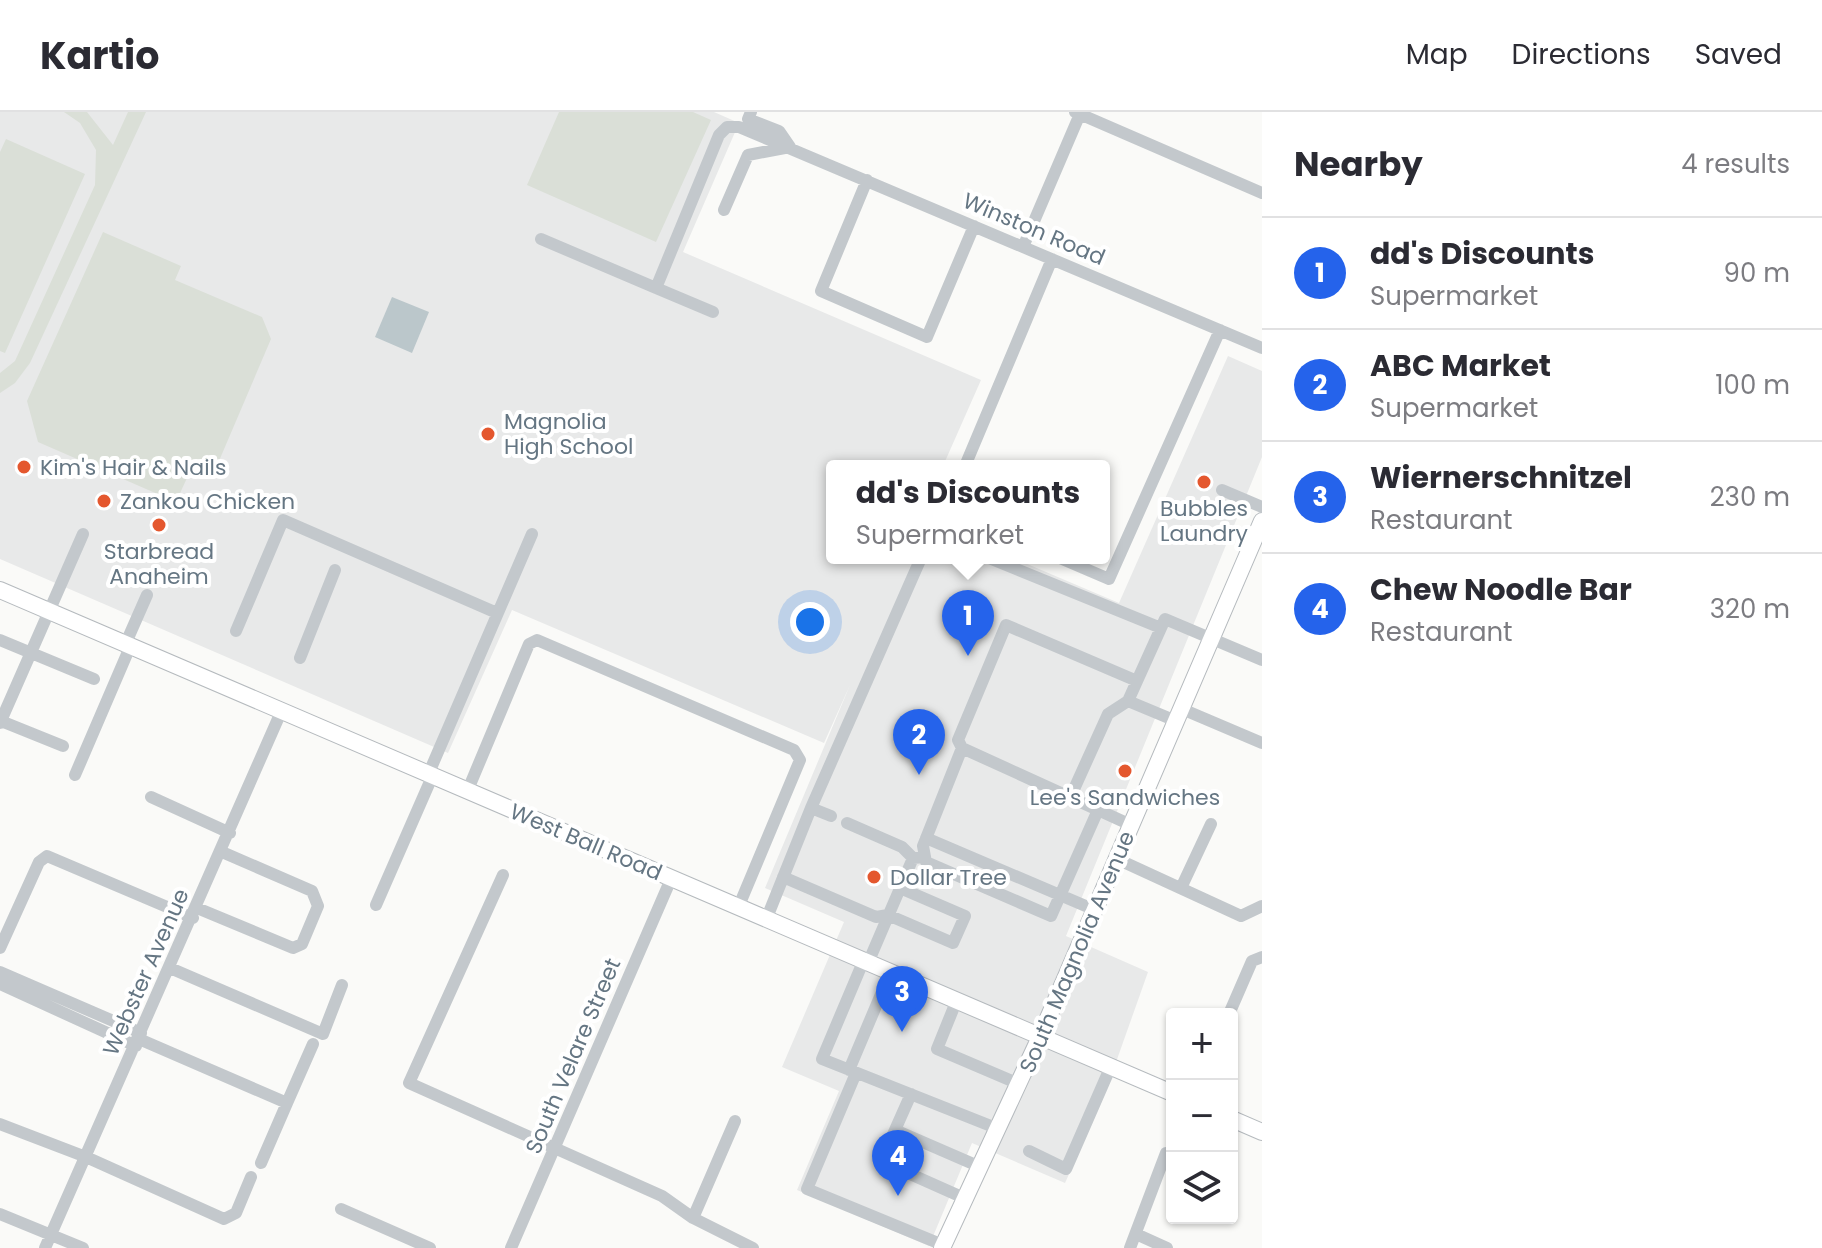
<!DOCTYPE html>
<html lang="en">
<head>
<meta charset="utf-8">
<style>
  :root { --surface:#fff; --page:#f2f2f3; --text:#2b2b33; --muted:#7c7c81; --line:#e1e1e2; --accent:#2563eb }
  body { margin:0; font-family:Poppins,sans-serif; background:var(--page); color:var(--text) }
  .controls { position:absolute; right:24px; bottom:24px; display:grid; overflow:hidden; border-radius:8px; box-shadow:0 2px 6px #0004 }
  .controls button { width:72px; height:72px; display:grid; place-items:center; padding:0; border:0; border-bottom:2px solid var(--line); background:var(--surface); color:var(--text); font:40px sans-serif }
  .you { position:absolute; left:810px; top:510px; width:28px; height:28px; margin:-20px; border:6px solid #fff; border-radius:50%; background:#1a73e8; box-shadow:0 0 0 12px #1a73e833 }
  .badge { display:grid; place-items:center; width:52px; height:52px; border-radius:50%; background:var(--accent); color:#fff; font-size:26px; font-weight:700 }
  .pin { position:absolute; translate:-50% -66px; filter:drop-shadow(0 2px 4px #0008) }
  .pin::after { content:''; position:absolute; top:42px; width:28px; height:24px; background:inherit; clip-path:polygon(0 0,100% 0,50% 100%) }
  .popup { position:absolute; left:826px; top:348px; width:284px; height:104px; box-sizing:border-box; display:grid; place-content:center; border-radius:8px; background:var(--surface); filter:drop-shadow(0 2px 6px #0005); font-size:26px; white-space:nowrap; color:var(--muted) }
  .popup b { font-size:30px; color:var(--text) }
  .popup::after { content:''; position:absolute; left:50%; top:100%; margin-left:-16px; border:16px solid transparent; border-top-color:var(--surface) }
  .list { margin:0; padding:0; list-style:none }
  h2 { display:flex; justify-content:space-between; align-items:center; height:104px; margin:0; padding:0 32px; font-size:34px }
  h2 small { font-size:26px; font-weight:400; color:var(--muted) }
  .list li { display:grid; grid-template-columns:52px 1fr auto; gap:24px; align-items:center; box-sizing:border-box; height:112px; padding:0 32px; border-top:2px solid var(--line) }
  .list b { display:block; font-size:30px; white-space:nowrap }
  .list p { margin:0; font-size:26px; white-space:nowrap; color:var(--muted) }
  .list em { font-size:26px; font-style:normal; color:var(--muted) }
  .icon { flex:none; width:44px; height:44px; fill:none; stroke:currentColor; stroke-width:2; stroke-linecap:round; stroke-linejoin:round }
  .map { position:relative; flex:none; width:1262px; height:1136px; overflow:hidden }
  header { display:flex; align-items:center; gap:48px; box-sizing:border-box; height:112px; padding:0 40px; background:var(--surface); border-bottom:2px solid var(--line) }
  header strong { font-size:38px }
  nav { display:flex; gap:44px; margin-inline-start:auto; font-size:28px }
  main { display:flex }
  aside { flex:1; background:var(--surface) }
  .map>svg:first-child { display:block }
</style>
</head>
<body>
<header>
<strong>Kartio</strong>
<nav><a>Map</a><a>Directions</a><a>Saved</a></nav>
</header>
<main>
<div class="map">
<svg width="1262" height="1136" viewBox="0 0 1262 1136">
  <rect width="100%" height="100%" fill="#fafaf8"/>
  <path fill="#e8e9e9" d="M0 0H714L739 11 683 140 981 268 943 354H832V446H1013L1119 491 1228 244 1262 259V345L1066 824 1148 860 1104 984 1065 1071 972 1031 929 1134 797 1078 839 979 782 955 844 810 765 776 850 573 824 631 512 498 448 641 0 447Z"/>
  <path fill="#dadfd7" d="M64 0H87L113 33 128 0H146L30 251 15 271 0 281V261L15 249 95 73 96 38 80 11Z
    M559 0H693L711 8 656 130 527 73Z
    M6 27 85 62 5 241 0 239V40Z
    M103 120 181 154 175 168 262 205 271 227 213 363 192 355 176 390 38 330 27 289Z"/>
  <path fill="#bbc7cb" d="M392 185 429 200 412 241 375 225Z"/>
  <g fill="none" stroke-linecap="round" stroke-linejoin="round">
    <defs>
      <path id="major" d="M0 478 1172 981
        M1232 1007 1262 1020
        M942 1136 1040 925 1262 409"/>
    </defs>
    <use href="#major" stroke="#b5babe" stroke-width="18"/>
    <path stroke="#c3c8cc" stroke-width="12" d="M751 0 748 7 779 19 790 35
      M1075 0 1262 81
      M867 68 821 179 927 225 974 114
      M724 98 748 43 790 35
      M541 127 656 176
      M1023 135 1080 2
      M713 200 656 176 719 23 727 15H739L1262 236
      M965 354 1052 147
      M1222 378 1262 395
      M989 446 1161 516
      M1060 446 1109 467 1220 218
      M236 519 283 408 497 501
      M0 528 94 567
      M125 533 147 483
      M300 546 335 458
      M1128 589 1176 609
      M1182 597 1262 631
      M1 609 63 634
      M0 611 83 422
      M962 636 923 734 926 750 1051 804 1098 698
      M75 663 130 535
      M428 663 532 422
      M467 680 529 532 537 528 794 638 800 648 738 796
      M151 685 230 721
      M1070 686 1108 602 1128 589 1165 507 1262 548
      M811 696 831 704
      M847 711 902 735 913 746
      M1131 713 962 636 958 628 1006 513 1137 569
      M926 726 1095 798
      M1117 747 1241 804 1262 794
      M503 763 409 971 662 1084 693 1106 753 1136
      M783 765 876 805 888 803 953 831 965 804 900 776
      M1181 776 1211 712
      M376 793 432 665
      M197 796 293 836 302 832 318 794 312 779 222 740
      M766 808 811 696 921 446
      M0 836 39 750 47 744 193 806
      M863 850 822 947 996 1016
      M868 851 913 746 925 745
      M170 856 323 922 342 873
      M0 860 141 921
      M0 872 136 934
      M956 890 937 937 1019 972
      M1229 902 1252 849 1262 845
      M139 927 287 991 261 1051
      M849 958 890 861
      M856 961 807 1077 943 1133
      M287 991 313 932
      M0 1012 86 1045 224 1107 236 1101 251 1065
      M895 1018 911 982
      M1029 1039 1066 1057 1111 954
      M964 1086 881 1049 895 1018 978 1054
      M341 1097 430 1136
      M0 1102 83 1136
      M693 1106 735 1009
      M1136 1122 1167 1136
      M45 1136 281 600
      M511 1136 671 767
      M1130 1136 1166 1041"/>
    <use href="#major" stroke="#fff" stroke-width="16"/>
  </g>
  <g fill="#e4572e" stroke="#fff" stroke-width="3">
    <circle cx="488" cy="322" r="8"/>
    <circle cx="24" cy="355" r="8"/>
    <circle cx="1204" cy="370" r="8"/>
    <circle cx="104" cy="389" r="8"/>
    <circle cx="159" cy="413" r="8"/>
    <circle cx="1125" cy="659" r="8"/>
    <circle cx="874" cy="765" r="8"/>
  </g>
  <g text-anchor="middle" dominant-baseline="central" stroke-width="8" stroke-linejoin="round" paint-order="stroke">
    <g font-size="22" fill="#657683" stroke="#fff">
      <text transform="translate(1034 117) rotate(23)">Winston Road</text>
      <text transform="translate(586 730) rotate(23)">West Ball Road</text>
      <text transform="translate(1077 840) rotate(-67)">South Magnolia Avenue</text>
      <text transform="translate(146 860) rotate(-66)">Webster Avenue</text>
      <text transform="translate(573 944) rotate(-67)">South Velare Street</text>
    </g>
    <g font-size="22" fill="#657683" stroke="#fff" text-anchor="start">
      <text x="504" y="309">Magnolia<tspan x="504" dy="25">High School</tspan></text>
      <text x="40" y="355">Kim's Hair &amp; Nails</text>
      <text x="120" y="389">Zankou Chicken</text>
      <text x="1204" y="396" text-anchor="middle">Bubbles<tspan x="1204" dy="25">Laundry</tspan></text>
      <text x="159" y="439" text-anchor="middle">Starbread<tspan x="159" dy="25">Anaheim</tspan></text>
      <text x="1125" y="685" text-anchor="middle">Lee's Sandwiches</text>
      <text x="890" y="765">Dollar Tree</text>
    </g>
  </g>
</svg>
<div class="controls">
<button>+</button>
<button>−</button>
<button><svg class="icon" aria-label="layers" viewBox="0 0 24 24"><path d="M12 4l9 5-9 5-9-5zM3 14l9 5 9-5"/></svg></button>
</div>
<div class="you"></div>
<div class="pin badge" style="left:968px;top:544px">1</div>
<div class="popup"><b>dd's Discounts</b>Supermarket</div>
<div class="pin badge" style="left:919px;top:663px">2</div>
<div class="pin badge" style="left:902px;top:920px">3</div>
<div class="pin badge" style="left:898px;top:1084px">4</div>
</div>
<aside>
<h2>Nearby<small>4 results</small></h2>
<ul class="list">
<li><span class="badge">1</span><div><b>dd's Discounts</b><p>Supermarket</p></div><em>90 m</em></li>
<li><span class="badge">2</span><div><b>ABC Market</b><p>Supermarket</p></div><em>100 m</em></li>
<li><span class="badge">3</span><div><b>Wiernerschnitzel</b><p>Restaurant</p></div><em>230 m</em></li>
<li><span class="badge">4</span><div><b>Chew Noodle Bar</b><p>Restaurant</p></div><em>320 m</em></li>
</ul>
</aside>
</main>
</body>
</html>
